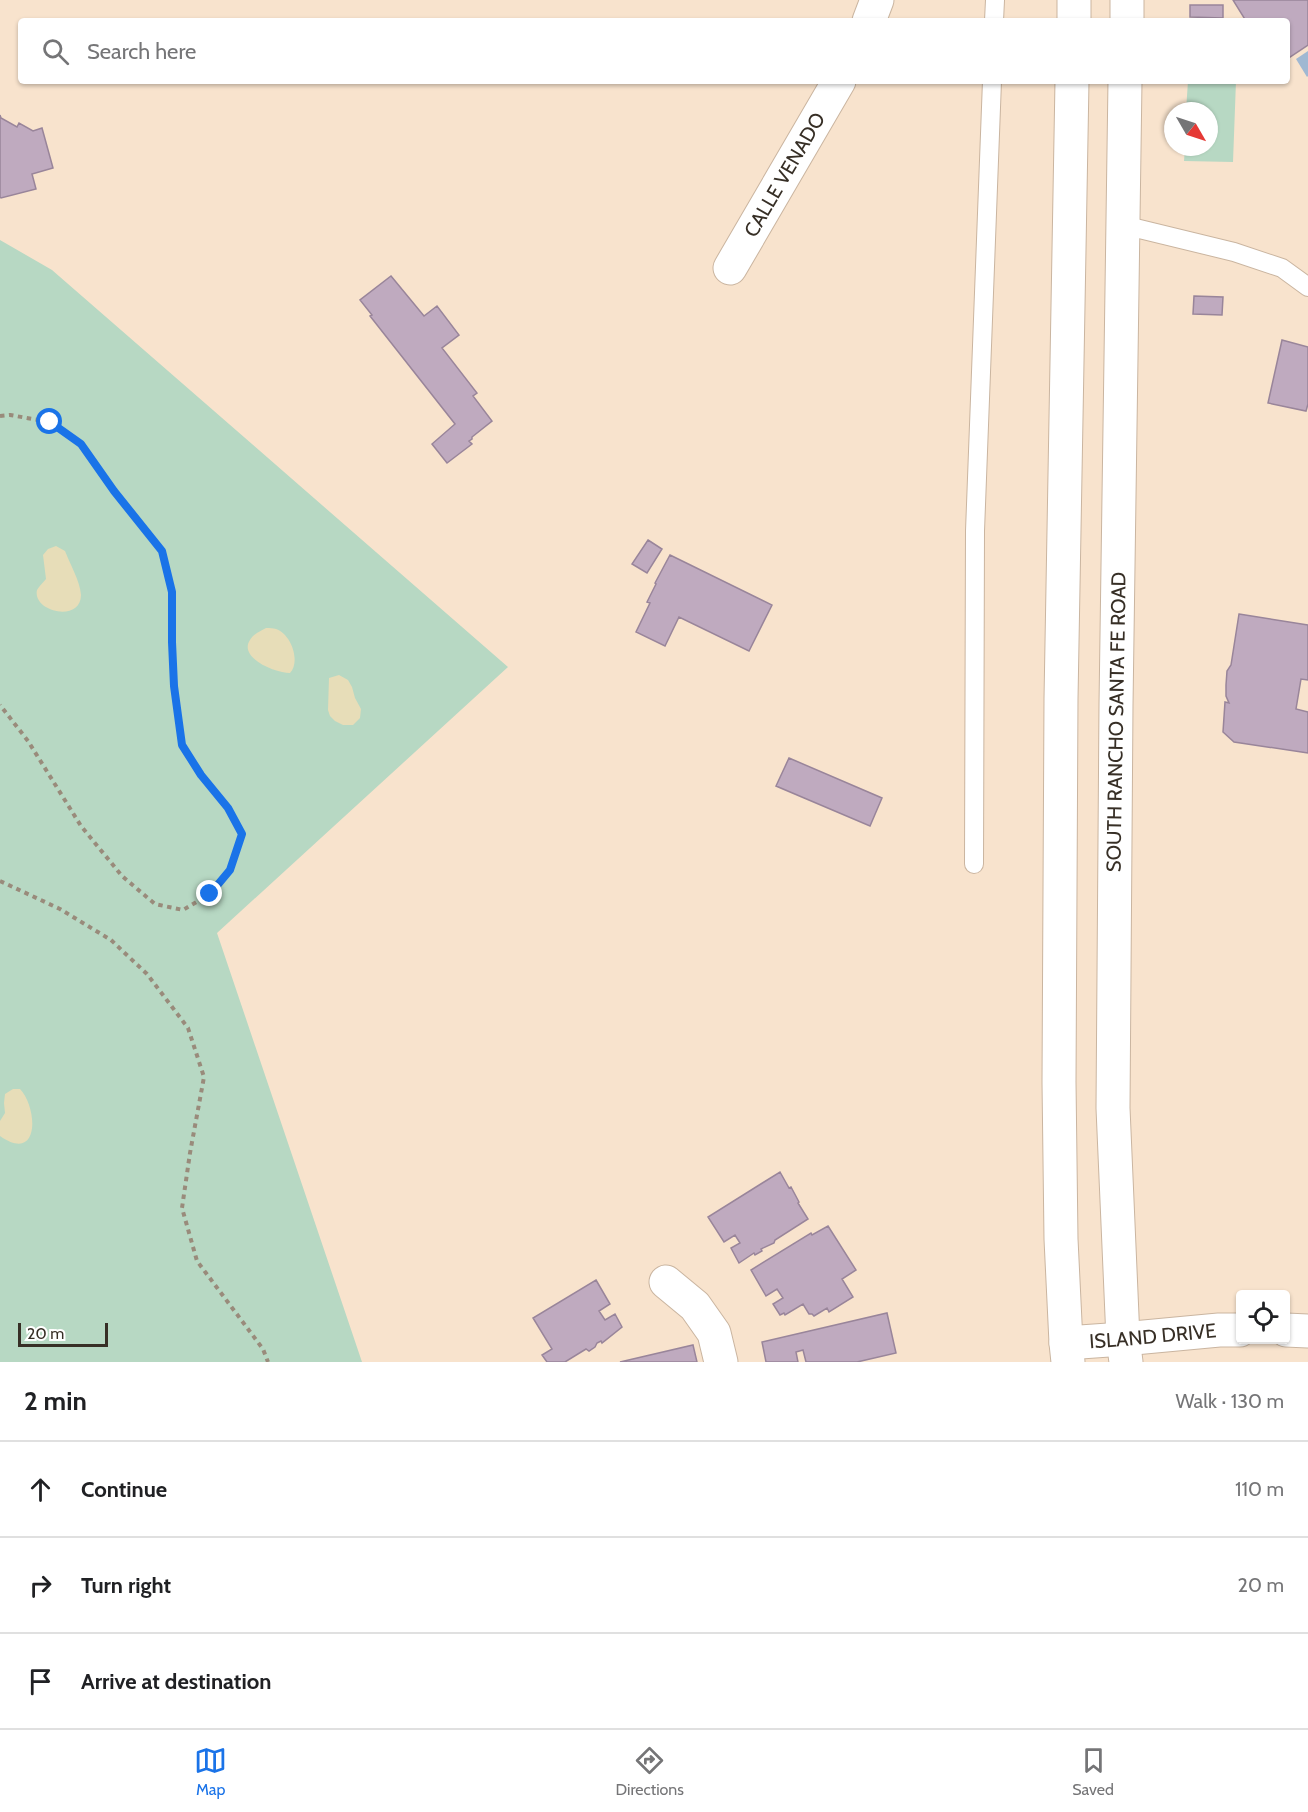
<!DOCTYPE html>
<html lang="en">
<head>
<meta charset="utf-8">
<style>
  :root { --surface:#fff; --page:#f2f2f2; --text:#202124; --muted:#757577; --line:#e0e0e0; --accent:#1a73e8 }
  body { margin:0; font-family:Cabin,sans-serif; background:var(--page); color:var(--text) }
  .controls { position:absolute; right:18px; bottom:18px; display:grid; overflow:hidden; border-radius:6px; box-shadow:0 2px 4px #0004 }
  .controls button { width:54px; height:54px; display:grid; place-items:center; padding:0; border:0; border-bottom:2px solid var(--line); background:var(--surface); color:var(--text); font:30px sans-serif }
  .compass { position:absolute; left:1164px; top:102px; width:54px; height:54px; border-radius:50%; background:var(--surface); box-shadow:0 2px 4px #0004; rotate:129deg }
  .scale { position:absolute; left:18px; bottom:15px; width:90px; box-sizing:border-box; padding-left:6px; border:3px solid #372f26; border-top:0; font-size:16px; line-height:21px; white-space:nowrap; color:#372f26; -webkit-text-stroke:4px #fff; paint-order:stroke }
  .stop { position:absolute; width:18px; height:18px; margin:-14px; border:4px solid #1a73e8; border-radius:50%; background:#fff }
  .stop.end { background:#1a73e8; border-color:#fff; box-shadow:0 2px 6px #0008 }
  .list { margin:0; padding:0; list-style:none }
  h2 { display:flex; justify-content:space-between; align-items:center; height:78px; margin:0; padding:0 24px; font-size:26px }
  h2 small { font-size:20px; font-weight:400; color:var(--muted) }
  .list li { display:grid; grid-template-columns:39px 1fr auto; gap:18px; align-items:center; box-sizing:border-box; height:96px; padding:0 24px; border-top:2px solid var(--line) }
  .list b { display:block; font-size:22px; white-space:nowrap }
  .list em { font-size:20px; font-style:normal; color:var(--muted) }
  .icon { flex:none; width:33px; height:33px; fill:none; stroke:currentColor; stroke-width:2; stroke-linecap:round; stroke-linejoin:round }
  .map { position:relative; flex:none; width:1308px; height:1362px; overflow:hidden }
  .search { position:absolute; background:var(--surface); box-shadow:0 2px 4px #0004; left:18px; right:18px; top:18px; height:66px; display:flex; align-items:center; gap:15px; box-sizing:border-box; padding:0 21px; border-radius:6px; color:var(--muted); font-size:22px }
  .sheet { height:366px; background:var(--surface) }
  nav { display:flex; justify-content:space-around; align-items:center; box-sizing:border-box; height:84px; border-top:2px solid var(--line); background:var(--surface); font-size:16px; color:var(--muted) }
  nav a { display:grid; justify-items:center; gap:3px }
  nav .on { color:var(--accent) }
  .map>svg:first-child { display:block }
</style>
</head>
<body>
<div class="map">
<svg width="1308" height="1362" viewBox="0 0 1308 1362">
  <rect width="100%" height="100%" fill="#f8e3cd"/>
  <path fill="#b7d8c3" d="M1188 81H1236L1233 162 1184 161 1185 147H1209V111H1186Z
    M0 240 52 270 508 667 217 933 362 1362H0Z"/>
  <path fill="#e7ddb8" d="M56 546 65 551C70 564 80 581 81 595 81 623 32 612 37 590 39 586 43 583 46 579L43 555 48 549Z
    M266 628C270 628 273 628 276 629 291 634 301 661 290 673 276 673 238 658 250 640 253 634 261 631 266 628Z
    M339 675 348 680 352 687 355 698 361 709 360 718 353 725H343L335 721 330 716 328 710 329 678Z
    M13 1089H20C38 1108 40 1164 0 1136V1121L5 1113 4 1103 5 1094Z"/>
  <path fill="#a0b8d2" d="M1308 51V76L1307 77 1296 59Z"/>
  <path fill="#bfaabf" stroke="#99859a" stroke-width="1.5" d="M1233 0H1308V45L1287 59V21H1246Z
    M1190 5H1223V18L1190 17Z
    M0 115 1 118 17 127 19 123 33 131 42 128 53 168 32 174 36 189 1 198 0 197Z
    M391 276 424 316 437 306 459 335 442 348 477 393 473 396 492 421 472 437V439L469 441 472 444 447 463 432 444 455 424 370 316 372 315 360 300Z
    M1194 296 1223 297 1222 315 1193 314Z
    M1282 340 1308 347V404L1306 411 1268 403Z
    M648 540 662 549 647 573 632 564Z
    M670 555 772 605 749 651 679 617 665 646 636 632 650 603 647 602 656 584 655 583Z
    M1239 614 1308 625V680L1301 679 1296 709 1308 712V753L1234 742 1223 732 1225 702 1229 703 1226 696V685L1227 671 1231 665Z
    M789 758 882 798 870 826 776 786Z
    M780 1172 789 1188 791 1187 799 1202 798 1203 808 1219 775 1240 774 1243 761 1249 762 1251 755 1255 754 1253 739 1263 731 1248 740 1243 735 1235 724 1242 708 1217Z
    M828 1226 856 1270 842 1279 853 1297 829 1312 827 1308 814 1316 812 1314H809L803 1304 785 1315 784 1313 780 1315 773 1304 783 1298 777 1289 766 1296 751 1270 811 1233 812 1235Z
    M596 1280 610 1304 599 1311 605 1320 615 1314 622 1327 602 1343 601 1341 597 1343 595 1347 589 1351 586 1349 565 1362H547L542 1355 552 1349 533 1318Z
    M887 1313 896 1353 857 1362H806L803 1350 796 1352 798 1362H766L762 1342Z
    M693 1345 697 1362H620Z"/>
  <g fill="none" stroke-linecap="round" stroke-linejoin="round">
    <defs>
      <path id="service" d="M994 21 995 0
        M1123 225 1234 252 1282 268 1308 287
        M974 864 975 531 992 81"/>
      <g id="minor">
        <path d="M869 21 877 0"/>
        <path id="s1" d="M730 268 839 81"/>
        <path d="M666 1282 695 1306 714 1333 721 1362"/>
      </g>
      <g id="tertiary">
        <path d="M1286 1330 1308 1331"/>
        <path id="s2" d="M1066 1343 1123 1339 1219 1330H1240"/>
      </g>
      <path id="primary" d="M1074 21V0
        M1127 21V0
        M1125 81 1116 705 1113 1108 1123 1339 1126 1362
        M1068 1362 1066 1343 1061 1239 1059 1082 1061 699 1072 81"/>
    </defs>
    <use href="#service" stroke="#cab5a0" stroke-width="20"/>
    <use href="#minor" stroke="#cab5a0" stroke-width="35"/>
    <use href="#tertiary" stroke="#cab5a0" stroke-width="35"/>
    <use href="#primary" stroke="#cab5a0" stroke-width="35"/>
    <path stroke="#998b7b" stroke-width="4" stroke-dasharray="4.5 4.5" stroke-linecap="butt" d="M0 416 10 415 50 422 81 444 114 491 162 551 173 593 172 642 174 686 182 745 201 775 228 808 242 834 230 870 210 894 183 910 155 904 122 876 81 826 28 741 0 705
      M0 881 60 909 111 940 147 974 188 1028 204 1077 190 1153 182 1208 197 1261 263 1349 268 1362"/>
    <use href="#service" stroke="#fff" stroke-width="18"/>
    <use href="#minor" stroke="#fff" stroke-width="33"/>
    <use href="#tertiary" stroke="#fff" stroke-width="33"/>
    <use href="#primary" stroke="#fff" stroke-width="33"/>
  </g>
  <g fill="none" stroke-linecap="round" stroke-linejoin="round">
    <path stroke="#1a73e8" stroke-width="8" d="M50 422 81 444 114 491 162 551 172 592V642L174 686 182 745 201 775 228 808 242 834 230 870 210 894"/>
  </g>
  <g text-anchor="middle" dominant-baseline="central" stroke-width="6" stroke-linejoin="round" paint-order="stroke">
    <g font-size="20" fill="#372f26" stroke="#fff">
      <text stroke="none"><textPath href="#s1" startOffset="108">CALLE VENADO</textPath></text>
      <text transform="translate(1116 722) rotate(-89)">SOUTH RANCHO SANTA FE ROAD</text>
      <text stroke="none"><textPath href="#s2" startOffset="87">ISLAND DRIVE</textPath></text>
    </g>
  </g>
</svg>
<div class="controls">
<button><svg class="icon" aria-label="locate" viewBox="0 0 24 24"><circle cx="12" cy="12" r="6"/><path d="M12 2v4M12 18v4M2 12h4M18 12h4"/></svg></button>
</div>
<svg class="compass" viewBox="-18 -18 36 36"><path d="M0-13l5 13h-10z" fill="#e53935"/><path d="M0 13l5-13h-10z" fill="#757577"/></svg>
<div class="scale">20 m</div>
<div class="stop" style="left:50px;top:422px"></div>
<div class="stop end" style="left:210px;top:894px"></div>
<div class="search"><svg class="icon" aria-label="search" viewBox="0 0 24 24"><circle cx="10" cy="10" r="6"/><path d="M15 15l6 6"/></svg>Search here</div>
</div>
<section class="sheet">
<h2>2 min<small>Walk · 130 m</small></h2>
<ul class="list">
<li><svg class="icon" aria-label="ahead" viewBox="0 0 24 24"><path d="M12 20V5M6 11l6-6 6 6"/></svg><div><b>Continue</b></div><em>110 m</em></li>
<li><svg class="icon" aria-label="right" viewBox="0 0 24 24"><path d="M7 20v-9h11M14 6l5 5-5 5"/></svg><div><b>Turn right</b></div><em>20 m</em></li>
<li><svg class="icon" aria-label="arrive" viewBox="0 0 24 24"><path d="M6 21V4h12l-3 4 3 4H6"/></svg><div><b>Arrive at destination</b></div></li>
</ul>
</section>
<nav>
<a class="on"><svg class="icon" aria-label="map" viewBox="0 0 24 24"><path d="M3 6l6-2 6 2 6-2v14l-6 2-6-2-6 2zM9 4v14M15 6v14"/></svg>Map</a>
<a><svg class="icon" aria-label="directions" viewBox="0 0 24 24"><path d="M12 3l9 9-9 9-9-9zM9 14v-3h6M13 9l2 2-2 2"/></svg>Directions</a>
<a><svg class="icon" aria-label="saved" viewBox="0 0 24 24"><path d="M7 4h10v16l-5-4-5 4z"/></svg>Saved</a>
</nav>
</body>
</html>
